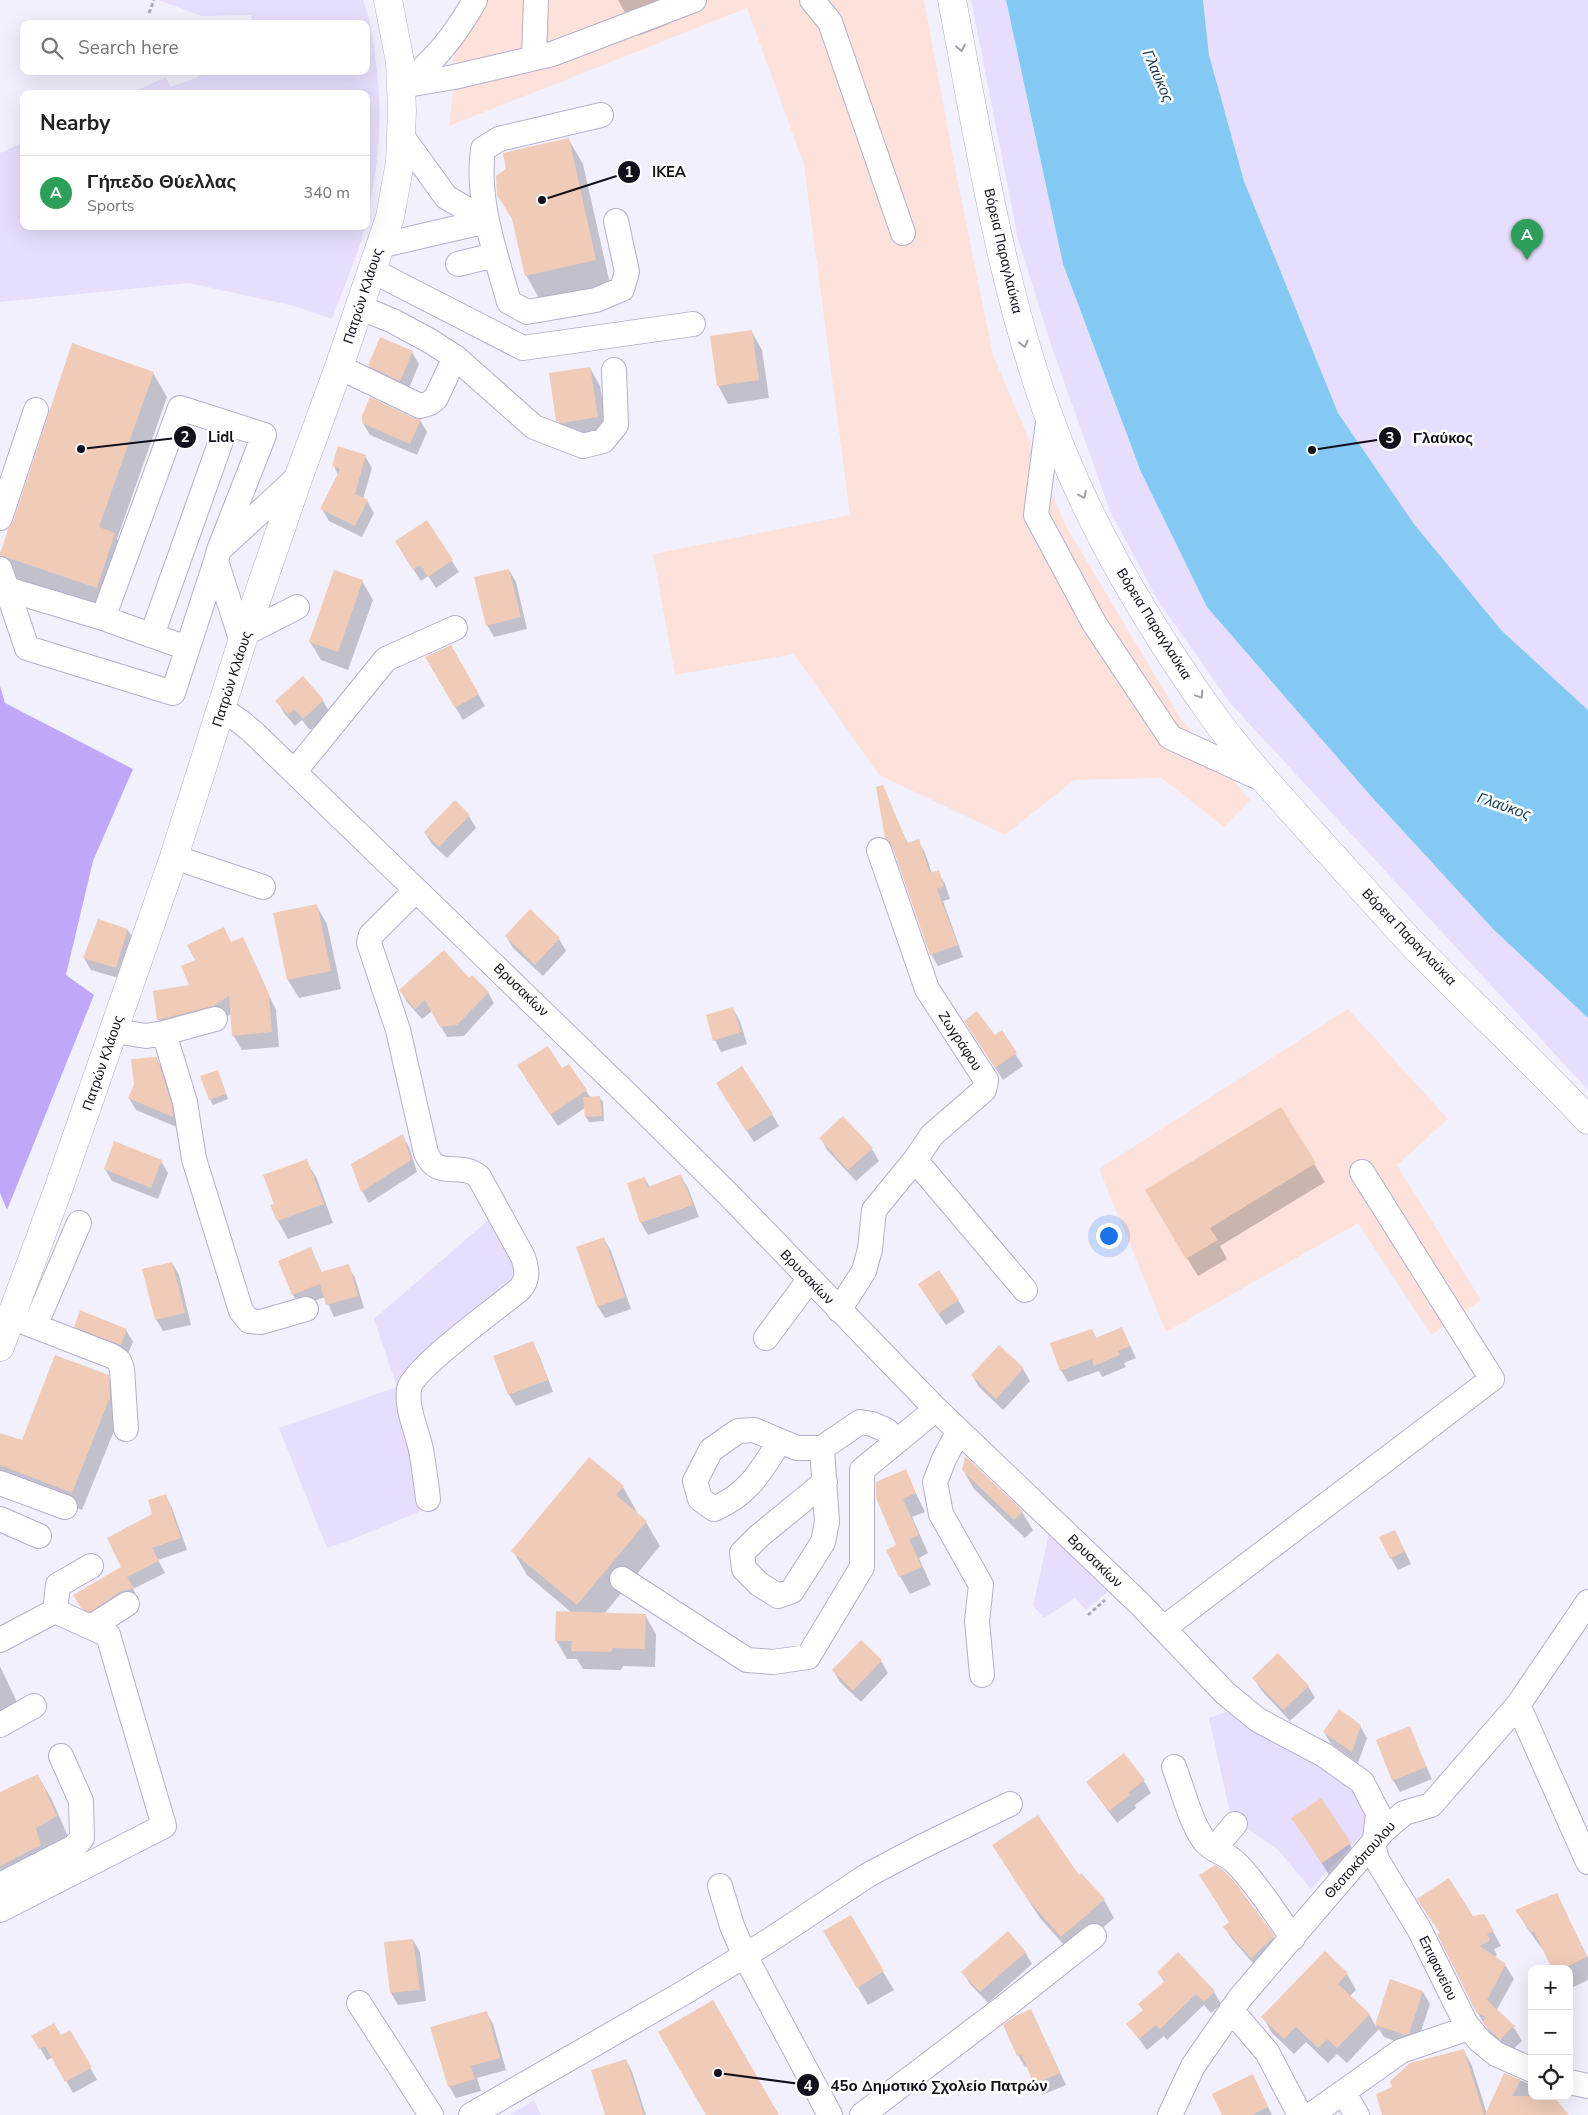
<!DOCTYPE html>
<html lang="en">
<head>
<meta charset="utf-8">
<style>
  :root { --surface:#fff; --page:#f6f6f6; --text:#222; --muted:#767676; --line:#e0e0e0; --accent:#ea580c }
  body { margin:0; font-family:"Nunito Sans",sans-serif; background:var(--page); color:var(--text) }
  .controls { position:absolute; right:15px; bottom:15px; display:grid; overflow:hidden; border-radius:10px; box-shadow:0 5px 20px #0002 }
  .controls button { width:45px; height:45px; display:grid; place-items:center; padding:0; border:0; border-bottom:1px solid var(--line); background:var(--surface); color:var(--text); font:25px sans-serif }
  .you { position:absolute; left:1108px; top:1235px; width:18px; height:18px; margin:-12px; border:4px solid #fff; border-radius:50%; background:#1a73e8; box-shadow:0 0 0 8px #1a73e833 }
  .badge { display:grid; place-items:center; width:32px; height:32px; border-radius:50%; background:var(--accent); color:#fff; font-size:16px; font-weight:700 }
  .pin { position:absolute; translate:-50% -41px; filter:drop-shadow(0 1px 2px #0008) }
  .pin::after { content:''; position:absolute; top:26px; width:18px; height:15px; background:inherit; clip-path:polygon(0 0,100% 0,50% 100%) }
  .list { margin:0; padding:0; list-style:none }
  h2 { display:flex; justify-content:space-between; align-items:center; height:65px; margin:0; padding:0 20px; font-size:21px }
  h2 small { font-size:16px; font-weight:400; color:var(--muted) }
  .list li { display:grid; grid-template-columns:32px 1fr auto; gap:15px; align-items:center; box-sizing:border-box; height:75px; padding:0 20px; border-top:1px solid var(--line) }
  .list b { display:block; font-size:19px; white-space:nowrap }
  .list p { margin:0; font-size:16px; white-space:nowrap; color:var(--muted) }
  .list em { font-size:16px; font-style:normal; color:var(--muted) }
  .icon { flex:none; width:28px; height:28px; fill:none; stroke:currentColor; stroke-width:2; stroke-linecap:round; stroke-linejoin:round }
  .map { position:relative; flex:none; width:1588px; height:2115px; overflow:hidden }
  .search { position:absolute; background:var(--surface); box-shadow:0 5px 20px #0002; left:20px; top:20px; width:350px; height:55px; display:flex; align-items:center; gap:12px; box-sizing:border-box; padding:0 18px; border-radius:10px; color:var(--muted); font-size:19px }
  .panel { position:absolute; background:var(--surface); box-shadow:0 5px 20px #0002; left:20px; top:90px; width:350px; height:140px; border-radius:10px }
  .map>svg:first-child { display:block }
</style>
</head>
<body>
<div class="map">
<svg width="1588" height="2115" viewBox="0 0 1588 2115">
  <rect width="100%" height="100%" fill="#f3f0fe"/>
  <path fill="#fce2da" d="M484 0H924L958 183 993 355 1066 526 1181 719 1250 800 1224 827 1162 778 1074 780 1005 835 879 775 794 654 675 675 653 554 850 515 804 165 747 8 449 126 453 91V59Z
    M1348 1009 1448 1119 1397 1165 1481 1300 1431 1335 1358 1223 1166 1332 1099 1169Z"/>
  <path fill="#e6defc" d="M158 0H363C370 18 373 37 375 56 384 115 379 165 366 223V94H129L166 77 170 87 199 77 196 71H366V24H253L251 15 202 16Z
    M971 0H1006L1063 264 1141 472 1207 607 1370 795 1494 930 1588 1018V1090L1230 703 1157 599 1110 511 1052 348 1018 239Z
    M1203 0H1588V710L1502 631 1414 524 1338 413 1244 181 1209 55Z
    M24 142V226H365L358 251 332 319 294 306 189 283 0 302V153Z
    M493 1216 524 1273 404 1387 426 1509 348 1541 327 1548 279 1428 397 1387 374 1319Z
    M1049 1533 1107 1592 1086 1610 1075 1598 1044 1618 1033 1606Z
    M1229 1711 1257 1734 1279 1746 1311 1757 1353 1787 1367 1810 1363 1834 1311 1889 1277 1849 1231 1817 1209 1718Z
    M534 2100 541 2115H510Z"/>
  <path fill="#bfa8f9" d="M0 686 5 703 133 769 93 861 66 975 94 995 7 1210 0 1193Z"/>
  <path fill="#84c9f4" d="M1006 0H1203L1209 55 1244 181 1338 413 1414 524 1502 631 1588 710V1018L1494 930 1370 795 1207 607 1141 472 1063 264Z"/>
  <path fill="#0003" d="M618 0H671L661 7 669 24 638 36Z
    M569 140 583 164 610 284 540 300 526 275Z
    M752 332 762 350 769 398 728 404 718 385Z
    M412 352 419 364 407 393 376 378 369 366Z
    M590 368 600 386 608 436 568 439 558 420Z
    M153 373 167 397 117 539 129 559 111 612 14 579 0 554 9 530Z
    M414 420H420L427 432 417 455 370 435 363 423Z
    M365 456 372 468 363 499 367 501 374 513 362 537 329 521 322 509 338 475 334 466Z
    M426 522 459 572 436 588 428 576 421 581 403 554Z
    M509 570 516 582 527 629 494 637 487 625Z
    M362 581 373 600 348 670 321 660 310 642Z
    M450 647 485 706 463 720 426 657Z
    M303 678 323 701 330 713 310 730 302 720 295 726 284 713 277 701Z
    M882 786 908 844 918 841 925 853 932 874 938 872 945 884 950 899 943 901 963 957 938 966 931 954 894 850 887 838Z
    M469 816 476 828 447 858 432 844 425 833Z
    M316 905 327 924 341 989 299 998 288 980Z
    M128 930 135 942 122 979 91 970 84 958Z
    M506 936 559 939 566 951 543 976 513 948Z
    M242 939 276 1010 279 1047 242 1050 233 1035 231 1014 222 1020 167 1034 159 1020 154 992 191 986 232 944Z
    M469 980 488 992 494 1003 464 1036 447 1037 432 1011 422 1019 407 1002 401 991Z
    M733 1009 740 1021 747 1044 721 1052 715 1040Z
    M1001 1032 1023 1066 1003 1080 973 1033 994 1037Z
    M156 1058 163 1070 179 1128 136 1110 129 1098Z
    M562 1070 586 1091 590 1097H599L603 1102 604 1121 589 1122 586 1117 585 1108 558 1126 525 1077Z
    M220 1077 228 1099 213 1105 210 1099Z
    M724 1096 772 1114 779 1126 754 1142Z
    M1281 1109 1325 1182 1220 1246 1227 1259 1198 1276 1157 1209Z
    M402 1135 409 1147 417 1172 369 1203 362 1191 353 1165Z
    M821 1138 872 1149 879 1161 856 1181 827 1150Z
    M306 1160 317 1179 333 1223 288 1239 278 1221 275 1204Z
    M161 1161 168 1173 158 1199 112 1181 105 1169Z
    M681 1176 688 1188 699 1217 648 1235 641 1223 629 1184 645 1179 650 1187Z
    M604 1239 611 1251 631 1309 605 1318 598 1307 578 1248Z
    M311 1249 322 1273 348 1266 355 1278 364 1308 334 1317 325 1297 300 1306 293 1295Z
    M172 1263 179 1275 191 1325 163 1331 156 1319Z
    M926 1296 958 1300 965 1312 946 1325Z
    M75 1326 126 1330 133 1342 127 1356 82 1338Z
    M1122 1329 1136 1358 1124 1363 1126 1367 1102 1377 1099 1371 1068 1382 1061 1370 1092 1330 1097 1339Z
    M532 1343 539 1355 553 1392 516 1406 509 1395 495 1357Z
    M1000 1347 1023 1369 1030 1381 1003 1410 979 1387 972 1375Z
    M108 1376 118 1394 120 1416 82 1510 0 1479V1434L23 1442Z
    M966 1458 1022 1512 1033 1530 1025 1538 974 1489 963 1470Z
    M905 1471 925 1512 912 1517 928 1553 919 1558 931 1585 910 1594 900 1576 897 1545Z
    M623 1487 637 1512 636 1513 646 1522 660 1546 604 1614 645 1615 656 1634 655 1667 623 1666 621 1670 583 1669 577 1659H567L556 1640 572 1613 527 1575 513 1551Z
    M166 1496 172 1508 187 1550 158 1560 165 1573 133 1589 139 1600 89 1619 75 1595 122 1567Z
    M1395 1531 1411 1564 1398 1570 1391 1558Z
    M861 1642 881 1661 888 1673 861 1702 840 1682 833 1670Z
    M0 1666 24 1717 0 1730Z
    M1254 1678 1308 1686 1315 1698 1290 1721 1261 1690Z
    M1360 1726 1367 1738 1358 1763 1331 1744 1324 1732Z
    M1409 1728 1432 1779 1400 1792 1393 1780Z
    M38 1776 52 1800 70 1841 0 1897V1794Z
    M1144 1781 1151 1793 1135 1805 1136 1808 1117 1823 1087 1782Z
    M1321 1800 1361 1862 1333 1881 1293 1818Z
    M993 1846 1078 1877 1104 1900 1114 1918 1072 1954 1040 1918Z
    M1556 1894 1588 1958V1980L1569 1989V1969H1554L1544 1949 1543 1950 1527 1928 1517 1910Z
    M1484 1915 1501 1946 1494 1949 1497 1955 1494 1957 1505 1965 1514 1979 1496 2011 1515 2029 1522 2041 1509 2053 1492 2036 1477 2012 1473 1918Z
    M850 1917 894 1990 868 2005 825 1932Z
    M1225 1928 1274 1937 1281 1949 1258 1969 1232 1939Z
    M413 1940 420 1952 426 2001 398 2005 391 1993Z
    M1025 1952 1032 1964 988 2003 970 1984 963 1972Z
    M1158 1972 1214 1992 1221 2004 1211 2013 1204 2005 1167 2040 1164 2036 1147 2050 1128 2024 1144 2011 1140 2004 1165 1983Z
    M1347 1974 1356 1990 1350 1996 1369 2014 1376 2027 1391 1981 1423 1992 1430 2004 1416 2046 1412 2047 1384 2037 1379 2029 1347 2063 1337 2054 1328 2063 1306 2042 1294 2054 1272 2033 1263 2017Z
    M1031 2010 1066 2085 1042 2095 1027 2066 1025 2067 1018 2055Z
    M486 2012 493 2024 506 2070 477 2078 481 2091 456 2098 449 2086Z
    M70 2031 97 2080 73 2093 53 2057 47 2060 33 2036 61 2037Z
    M1464 2051 1472 2066 1487 2114 1505 2074 1532 2085V2096L1566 2115H1384Z
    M626 2060 632 2072 646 2115H606Z
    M1259 2088 1272 2115H1223Z"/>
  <path fill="#efcbb8" d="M569 138 596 260 525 276 512 219 497 195 496 176 506 169 503 153Z
    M752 330 759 380 717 386 710 336Z
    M380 337 413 351 400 381 368 366Z
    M72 343 154 372 99 527 115 533 97 588 0 555 8 529 13 522Z
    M590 367 598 417 562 423 556 421 549 373Z
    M370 397 414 418 421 419 410 444 362 423V416Z
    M338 446 366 455 355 494 368 500 355 526 320 509 340 469 332 466Z
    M427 520 453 560 428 577 420 565 413 570 395 541Z
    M509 569 521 617 486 626 474 577Z
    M334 570 363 580 338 652 309 642Z
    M451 645 479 694 455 708 425 657Z
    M303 676 324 700 303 719 294 709 288 715 275 701Z
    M883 785 907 843 919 839 930 873 939 870 944 886 937 889 958 945 930 955 892 846 885 838 876 787Z
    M455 800 470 815 439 847 424 832Z
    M317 904 331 971 287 980 273 913Z
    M530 909 560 938 535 965 505 936Z
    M98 919 128 929 116 968 83 958Z
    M224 927 231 942 243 937 269 994 272 1032 232 1036 229 996 213 1006 157 1020 153 991 189 985 181 966 195 960 187 945Z
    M444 950 469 978 472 975 489 992 457 1025 440 1027 425 1000 415 1009 399 990Z
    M733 1007 741 1032 713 1041 706 1015Z
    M977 1011 995 1035 1002 1030 1017 1053 995 1068 964 1021Z
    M548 1046 562 1068 569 1064 587 1090 550 1115 517 1065Z
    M157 1057 172 1105 173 1117 128 1098 134 1085 131 1059Z
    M742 1066 773 1114 746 1131 716 1083Z
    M218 1070 226 1094 209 1100 200 1076Z
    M600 1096 602 1116 585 1117 583 1097Z
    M1281 1107 1316 1163 1210 1228 1218 1240 1186 1259 1145 1190Z
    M843 1116 873 1148 848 1170 819 1138Z
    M403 1134 411 1160 361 1192 351 1164Z
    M114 1141 162 1160 151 1188 104 1169Z
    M307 1159 324 1204 277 1221 270 1205 274 1204 263 1175Z
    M681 1174 693 1205 640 1223 627 1183 645 1177 648 1187Z
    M604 1237 625 1297 597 1307 576 1247Z
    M311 1247 321 1272 349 1264 358 1296 326 1305 320 1284 292 1295 278 1261Z
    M172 1262 185 1313 155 1320 142 1269Z
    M939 1270 959 1300 938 1314 918 1284Z
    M80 1310 127 1329 121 1345 74 1327Z
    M1122 1327 1130 1346 1118 1351 1120 1355 1094 1366 1092 1359 1060 1371 1050 1343 1092 1329 1096 1338Z
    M533 1341 548 1380 508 1395 493 1356Z
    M999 1345 1024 1368 996 1399 971 1375Z
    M55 1355 109 1375 110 1397 72 1493 0 1465V1433L22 1440Z
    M965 1456 1023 1511 1014 1520 962 1470Z
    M589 1457 624 1486 616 1495 647 1521 577 1605 511 1551Z
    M906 1469 916 1493 903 1499 919 1535 909 1539 922 1567 899 1577 886 1550 896 1545 876 1498V1482Z
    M166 1494 181 1538 152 1548 159 1561 127 1577 134 1588 120 1592 90 1612 81 1608 73 1595 121 1567 107 1538 152 1514 148 1500Z
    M1395 1530 1405 1551 1390 1559 1379 1537Z
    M556 1611 646 1614 645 1649 613 1648 611 1652 571 1651 572 1641H555Z
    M861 1640 882 1660 853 1691 832 1670Z
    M1278 1653 1309 1686 1283 1710 1252 1678Z
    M1339 1709 1361 1725 1352 1752 1323 1732Z
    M1410 1726 1426 1767 1392 1781 1376 1740Z
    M1124 1753 1145 1780 1128 1793 1130 1795 1109 1811 1086 1782Z
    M38 1774 57 1816 36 1828 41 1845 0 1866V1792Z
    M1321 1798 1351 1843 1322 1863 1291 1818Z
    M1038 1815 1079 1875 1081 1873 1105 1899 1061 1937 1028 1900 992 1845Z
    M1215 1865 1224 1871 1234 1881 1275 1936 1251 1958 1223 1927 1229 1922 1199 1875Z
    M1449 1878 1473 1916 1484 1914 1494 1931 1487 1934 1490 1940 1480 1946 1506 1964 1487 2000 1516 2027H1512L1500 2040 1482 2022 1486 2017 1476 2012 1437 1934 1440 1933 1417 1899Z
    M1557 1893 1587 1957 1562 1969H1552L1534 1931 1531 1932 1515 1910Z
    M851 1915 884 1971 857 1988 823 1931Z
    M1008 1931 1026 1952 980 1992 961 1972Z
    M413 1939 420 1990 390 1993 384 1942Z
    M1325 1951 1348 1973 1338 1984 1370 2014 1337 2048 1327 2039 1318 2048 1296 2027 1284 2039 1261 2017Z
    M1178 1952 1215 1991 1204 2002 1196 1994 1160 2029 1156 2025 1139 2039 1126 2024 1143 2010 1138 2004 1165 1981 1157 1972Z
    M1390 1979 1423 1991 1409 2034 1405 2035 1375 2025Z
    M713 2000 779 2115H706L658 2032Z
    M1031 2009 1060 2073 1034 2084 1021 2054 1017 2056 1003 2025 1014 2017Z
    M487 2011 500 2058 471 2066 475 2079 448 2087 430 2027Z
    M54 2023 61 2035 70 2030 92 2067 65 2082 45 2046 39 2049 31 2036Z
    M1464 2049 1484 2115H1382L1376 2094 1392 2087 1390 2081 1410 2063Z
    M626 2059 644 2115H605L591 2070Z
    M1504 2073 1521 2080 1512 2096H1553L1569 2115H1485Z
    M1253 2074 1268 2107 1252 2115H1222L1212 2094Z"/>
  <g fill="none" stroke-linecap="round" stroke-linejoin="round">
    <defs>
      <path id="minor" d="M812 0 830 22 903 233
        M534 58 536 0
        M403 85C433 63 457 33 475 0
        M401 86 454 77 552 54 694 0
        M601 115 499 139 483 149C476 200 495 252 509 302L527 312 596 300 622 289 627 272 616 221
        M402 136 446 197 487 221
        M379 246 487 221
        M458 264 495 255
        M371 270 523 348 693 324
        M359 307 393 321 430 341 455 357 534 427 583 446 603 441 616 425 614 370
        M339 367 420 406 430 403 436 398 455 357
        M1049 414 1036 515 1094 623 1170 737 1264 780
        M0 518 36 410
        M0 569 27 648 173 693 216 561
        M7 589 103 618 180 408 264 435 219 550
        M103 618 187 648
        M246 633 297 607
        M152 635 227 424
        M242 642 216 561 219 550 299 476
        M222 709 242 723 254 733 638 1105 728 1194 936 1409 1140 1604 1225 1693 1258 1720 1324 1755 1362 1782 1378 1813 1374 1848 1377 1860 1419 1929 1466 2024 1480 2041 1496 2054 1532 2070
        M294 772 386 659 455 628
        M174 857 263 887
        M416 890 371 935 369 943 398 1030 426 1153C438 1181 460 1160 479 1177L523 1257C527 1269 529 1279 520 1289 500 1306 413 1368 409 1389 406 1408 417 1431 421 1450 424 1466 426 1483 428 1499
        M114 1031 146 1036 164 1033 185 1102 194 1159 241 1311 249 1321 261 1322 306 1309
        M164 1033 215 1019
        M915 1160 1025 1290
        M839 1310 864 1271 870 1249 874 1210 915 1160 932 1135 984 1090 986 1080 927 989 879 850
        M11 1317 112 1356 119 1361 122 1369 126 1429
        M35 1326 79 1223
        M766 1338 809 1280
        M959 1431 944 1459 935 1482 941 1514 981 1585 977 1621 982 1675
        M780 1441C760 1472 749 1494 714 1509L700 1499 695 1481 711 1450 738 1431 754 1430 797 1448H822L860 1422 872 1424 886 1430 897 1441
        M822 1448 827 1522 823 1542 792 1591 778 1596 759 1584 744 1569 742 1553 759 1536 825 1482
        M0 1483 65 1507
        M0 1519 39 1536
        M622 1579 747 1660 773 1662 808 1657 862 1567V1470L936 1409
        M55 1611 58 1585 91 1566
        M91 1627 127 1604
        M1164 1628 1492 1379 1362 1172
        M0 1640 55 1611 108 1635 164 1826 0 1910
        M1518 1705 1588 1862
        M0 1725 34 1706
        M1174 1767C1183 1790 1189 1818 1203 1839 1211 1851 1227 1853 1237 1864 1258 1885 1275 1914 1293 1938
        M1214 1849 1235 1824
        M0 1885 74 1847 82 1838 81 1801 61 1756
        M720 1886 732 1926 745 1956 830 2115
        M359 2003 431 2115
        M1231 2010 1267 2052 1300 2115
        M1569 2082 1588 2086
        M1343 2092 1357 2115
        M471 2115 685 1992 770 1940 868 1875 917 1849 1010 1804
        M862 2115 1008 2004 1094 1936
        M1170 2115 1193 2066 1240 1998 1384 1830 1404 1813 1431 1805 1518 1705 1588 1602
        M1311 2115 1401 2051 1469 2028"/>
      <path id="major" d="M952 0C981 152 1004 307 1062 451 1100 544 1155 635 1213 716 1243 757 1278 795 1312 833 1343 867 1374 902 1405 936 1465 999 1529 1057 1588 1120
        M0 1347 59 1187 174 857 242 642 299 476 339 367 390 217 400 162 402 110 400 62 388 0"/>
    </defs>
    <use href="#minor" stroke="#b5adce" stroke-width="26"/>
    <use href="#major" stroke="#b5adce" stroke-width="29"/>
    <path stroke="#aba8b5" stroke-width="3" stroke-dasharray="4 2.5" stroke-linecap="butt" d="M149 13 154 0
      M1088 1615 1105 1600"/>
    <use href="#minor" stroke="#fff" stroke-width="24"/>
    <use href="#major" stroke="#fff" stroke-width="28"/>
  </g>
  <defs><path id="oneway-chevron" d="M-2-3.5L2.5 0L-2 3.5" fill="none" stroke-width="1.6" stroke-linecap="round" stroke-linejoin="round" transform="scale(1.25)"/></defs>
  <g stroke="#a19fa4">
    <use href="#oneway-chevron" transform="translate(961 48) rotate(79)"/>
    <use href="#oneway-chevron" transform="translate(1024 344) rotate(76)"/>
    <use href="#oneway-chevron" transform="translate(1083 495) rotate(65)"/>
    <use href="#oneway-chevron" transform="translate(1200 695) rotate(56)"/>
  </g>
  <g text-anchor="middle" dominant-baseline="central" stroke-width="5" stroke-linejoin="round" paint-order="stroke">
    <g font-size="14" fill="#13101b" stroke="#fff">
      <text transform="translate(1003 251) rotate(77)">Βόρεια Παραγλαύκια</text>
      <text transform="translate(363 296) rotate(-72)">Πατρών Κλάους</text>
      <text transform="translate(1154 624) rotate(58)">Βόρεια Παραγλαύκια</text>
      <text transform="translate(232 679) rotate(-72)">Πατρών Κλάους</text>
      <text transform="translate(1409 937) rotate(46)">Βόρεια Παραγλαύκια</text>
      <text transform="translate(521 990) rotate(44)">Βρυσακίων</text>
      <text transform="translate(960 1041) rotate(57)">Ζωγράφου</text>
      <text transform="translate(103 1063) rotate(-71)">Πατρών Κλάους</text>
      <text transform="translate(807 1277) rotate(46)">Βρυσακίων</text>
      <text transform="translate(1095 1561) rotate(44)">Βρυσακίων</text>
      <text transform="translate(1360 1860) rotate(-48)">Θεοτοκόπουλου</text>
      <text transform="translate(1438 1968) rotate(64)">Επιφανείου</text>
    </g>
    <g font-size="15" font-style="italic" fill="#173e54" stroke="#fff">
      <text transform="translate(1158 76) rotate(67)">Γλαύκος</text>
      <text transform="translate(1504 806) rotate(19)">Γλαύκος</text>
    </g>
  </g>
  <path fill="none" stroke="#13101b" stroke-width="2" d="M542 200L629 172M81 449L185 437M1312 450L1390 438M718 2073L808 2085"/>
  <g fill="#13101b" stroke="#fff" stroke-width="2">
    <circle cx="542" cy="200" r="5"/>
    <circle cx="81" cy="449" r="5"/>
    <circle cx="1312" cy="450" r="5"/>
    <circle cx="718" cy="2073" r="5"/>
    <circle cx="629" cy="172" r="12"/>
    <circle cx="185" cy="437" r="12"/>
    <circle cx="1390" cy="438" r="12"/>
    <circle cx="808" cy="2085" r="12"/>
  </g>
  <g font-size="15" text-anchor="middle" font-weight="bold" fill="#fff">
    <text x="629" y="177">1</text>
    <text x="185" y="442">2</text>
    <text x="1390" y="443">3</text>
    <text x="808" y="2091">4</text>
  </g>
  <g font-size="15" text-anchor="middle" font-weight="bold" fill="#13101b" stroke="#fff" stroke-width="5" stroke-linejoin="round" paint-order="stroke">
    <text x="669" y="177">IKEA</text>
    <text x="221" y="442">Lidl</text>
    <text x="1443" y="443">Γλαύκος</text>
    <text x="939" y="2091">45ο Δημοτικό Σχολείο Πατρών</text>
  </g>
</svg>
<div class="controls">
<button>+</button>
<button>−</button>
<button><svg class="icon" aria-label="locate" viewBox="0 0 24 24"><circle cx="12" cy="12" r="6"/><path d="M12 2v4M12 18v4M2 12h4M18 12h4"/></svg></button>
</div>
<div class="you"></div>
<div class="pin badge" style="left:1527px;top:260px;background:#2e9e5b">A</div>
<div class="search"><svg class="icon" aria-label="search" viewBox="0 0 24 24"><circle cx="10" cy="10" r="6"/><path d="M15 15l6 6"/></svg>Search here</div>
<section class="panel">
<h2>Nearby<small></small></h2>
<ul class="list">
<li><span class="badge" style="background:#2e9e5b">A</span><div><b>Γήπεδο Θύελλας</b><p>Sports</p></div><em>340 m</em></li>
</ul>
</section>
</div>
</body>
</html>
